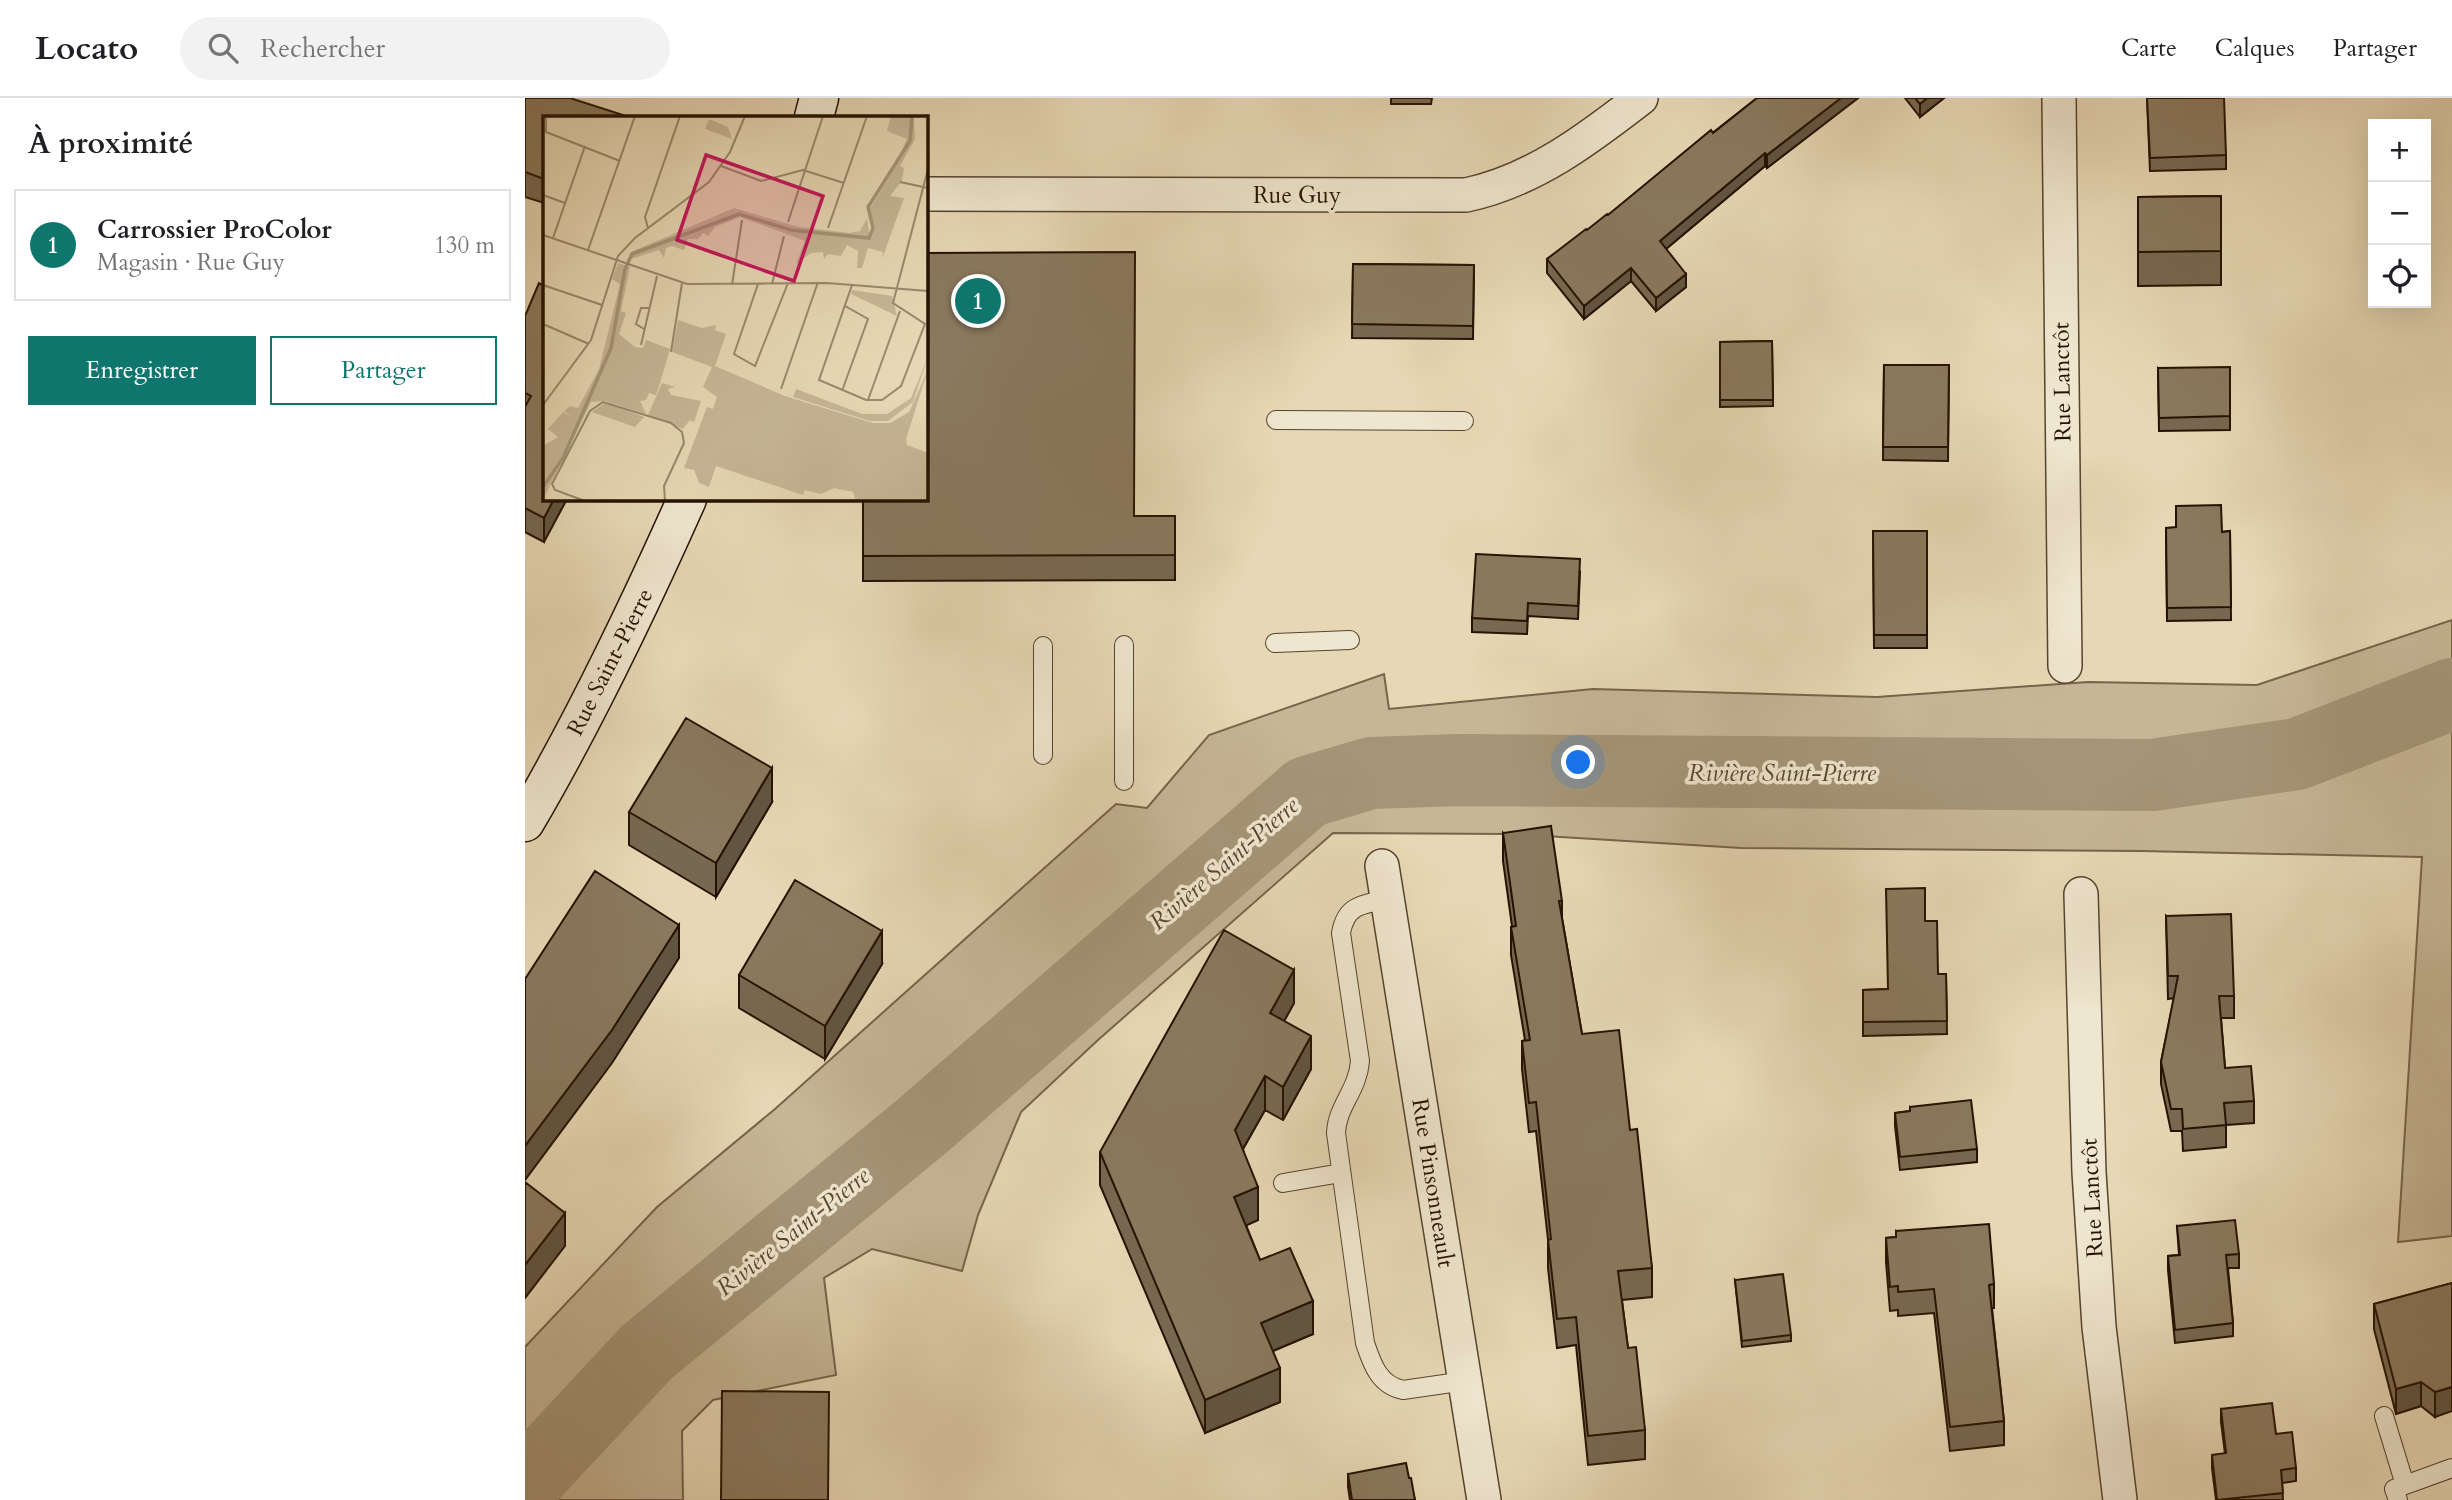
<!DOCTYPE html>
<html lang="fr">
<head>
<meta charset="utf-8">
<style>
  :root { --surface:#fff; --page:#f2f2f2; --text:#202124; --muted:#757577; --line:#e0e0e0; --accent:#0f766e }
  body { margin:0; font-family:Cardo,serif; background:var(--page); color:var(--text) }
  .controls { position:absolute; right:21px; top:21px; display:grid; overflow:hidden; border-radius:0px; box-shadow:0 7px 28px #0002 }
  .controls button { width:63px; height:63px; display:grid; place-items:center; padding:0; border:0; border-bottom:2px solid var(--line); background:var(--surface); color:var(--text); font:35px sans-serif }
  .you { position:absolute; left:1054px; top:665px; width:24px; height:24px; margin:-18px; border:5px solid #fff; border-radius:50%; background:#1a73e8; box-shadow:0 0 0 10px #1a73e833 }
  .badge { display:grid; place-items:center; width:46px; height:46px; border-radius:50%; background:var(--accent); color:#fff; font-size:23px; font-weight:700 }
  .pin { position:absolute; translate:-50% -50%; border:4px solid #fff; box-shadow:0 2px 7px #0006 }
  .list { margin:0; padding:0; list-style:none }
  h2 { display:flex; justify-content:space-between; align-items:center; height:91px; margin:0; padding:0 28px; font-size:30px }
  h2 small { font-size:23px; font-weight:400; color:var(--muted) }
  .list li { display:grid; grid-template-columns:46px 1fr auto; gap:21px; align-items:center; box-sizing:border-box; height:112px; margin:0 14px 14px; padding:0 14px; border:2px solid var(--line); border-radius:0px }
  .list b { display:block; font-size:26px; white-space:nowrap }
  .list p { margin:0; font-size:23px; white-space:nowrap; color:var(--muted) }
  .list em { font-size:23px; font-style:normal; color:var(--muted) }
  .actions { display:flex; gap:14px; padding:21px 28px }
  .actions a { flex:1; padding:16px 0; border:2px solid var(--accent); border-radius:0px; text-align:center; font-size:24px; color:var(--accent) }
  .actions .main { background:var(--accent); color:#fff }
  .icon { flex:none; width:38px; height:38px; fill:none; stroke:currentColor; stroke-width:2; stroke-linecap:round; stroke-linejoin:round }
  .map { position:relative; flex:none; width:1927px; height:1402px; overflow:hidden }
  header { display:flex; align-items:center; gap:42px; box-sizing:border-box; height:98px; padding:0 35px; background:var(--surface); border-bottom:2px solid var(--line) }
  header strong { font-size:33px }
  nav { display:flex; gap:38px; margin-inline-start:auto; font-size:24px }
  .search { width:490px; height:63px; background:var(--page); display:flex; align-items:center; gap:18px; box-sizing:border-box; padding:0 24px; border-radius:38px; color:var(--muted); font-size:26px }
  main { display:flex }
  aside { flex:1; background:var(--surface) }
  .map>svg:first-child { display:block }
</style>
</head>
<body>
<header>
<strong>Locato</strong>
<div class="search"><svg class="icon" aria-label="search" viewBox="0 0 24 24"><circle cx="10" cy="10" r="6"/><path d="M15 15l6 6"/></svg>Rechercher</div>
<nav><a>Carte</a><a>Calques</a><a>Partager</a></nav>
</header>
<main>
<aside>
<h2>À proximité<small></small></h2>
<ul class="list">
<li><span class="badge">1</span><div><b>Carrossier ProColor</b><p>Magasin · Rue Guy</p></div><em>130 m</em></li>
</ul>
<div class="actions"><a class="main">Enregistrer</a><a>Partager</a></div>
</aside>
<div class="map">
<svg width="1927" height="1402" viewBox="0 0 1927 1402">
  <rect width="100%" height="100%" fill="#e7d8b5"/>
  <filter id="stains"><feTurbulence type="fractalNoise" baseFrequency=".00286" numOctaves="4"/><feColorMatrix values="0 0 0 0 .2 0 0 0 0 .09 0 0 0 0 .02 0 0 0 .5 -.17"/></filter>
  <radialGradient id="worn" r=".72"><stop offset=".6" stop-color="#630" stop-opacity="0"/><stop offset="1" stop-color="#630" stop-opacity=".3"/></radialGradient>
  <path fill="#c6b696" stroke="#76644b" stroke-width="2" d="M1927 522V1138L1873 1144 1897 759 1616 753 1216 750 985 736 808 735 573 942 496 1014 453 1117 437 1173 347 1151 299 1180 311 1277 188 1302 157 1333 158 1402H0V1249L132 1109 250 1011 591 706 622 710 684 637 859 576 864 611 1068 591 1352 599 1563 584 1732 587Z"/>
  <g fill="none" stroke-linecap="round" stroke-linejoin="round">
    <path stroke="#a59577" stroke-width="72" d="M0 1385 122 1254 396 1029 782 694 846 675 933 672 1627 677 1772 656 1927 596"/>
    <defs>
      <path id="service" d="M751 322 939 323
        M750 545 825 542
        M599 547V683
        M518 548V657
        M862 802C837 806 821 807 816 835L835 963C833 992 812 1008 811 1035L840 1245C847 1266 854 1287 878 1292L940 1283
        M758 1085 816 1075
        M1859 1318 1880 1387
        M1873 1402 1869 1391 1927 1370"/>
      <path id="minor" d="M1534 0 1540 568
        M401 96 941 97C1008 83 1063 41 1116 0
        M857 768 959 1402
        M1556 796 1564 1074 1574 1229 1595 1402"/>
      <path id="secondary" d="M289 19 294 0
        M0 724C61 620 113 511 162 401"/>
    </defs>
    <use href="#service" stroke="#56442d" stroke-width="20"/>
    <use href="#minor" stroke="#56442d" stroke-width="36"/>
    <use href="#secondary" stroke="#251200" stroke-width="41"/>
    <use href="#service" stroke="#efe6cf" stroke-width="18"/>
    <use href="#minor" stroke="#efe6cf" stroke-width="33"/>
    <use href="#secondary" stroke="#efe6cf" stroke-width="38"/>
  </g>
  <path fill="#776851" stroke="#251200" stroke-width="2" d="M0 0 19 19V105L0 99Z
    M866 0H907L906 6H866Z
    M1232 0H1333L1242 70 1240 68 1141 151 1161 189 1131 213 1106 183 1059 221 1022 175V161L1083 117Z
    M1380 0H1419L1395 19Z
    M1622 0 1701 57V71L1625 73Z
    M1696 98V187L1613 188V99Z
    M828 166 949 167 948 241 827 240Z
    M19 188V444L0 434V218Z
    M1247 243 1248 308 1195 309V244Z
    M1359 267H1424L1423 363 1358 362Z
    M1633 270 1705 318V332L1634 333Z
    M338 401 609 418H650V482L338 483Z
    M1641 430 1697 434 1705 433 1706 522 1642 523Z
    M1348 433H1402V550H1349Z
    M1055 474 1053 521 1003 518 1002 536 947 534V520Z
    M247 704 191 799 104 747V714Z
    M978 735 1037 803V820L1057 936 1105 1032 1127 1170V1199L1097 1202 1103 1250 1120 1332V1361L1063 1367 1051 1247 1032 1250 1023 1170V1142L1011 1033 1004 1034 997 971V943L1000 942 986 857V829L987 828 978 763Z
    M1641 818 1709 898V920H1696L1700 970 1729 1003V1025L1701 1027V1049L1658 1053 1657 1033H1646L1636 986V964L1649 900 1643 901Z
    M1400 823 1413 876H1421L1422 936 1338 938V892L1363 891Z
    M357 866 300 961 214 910V877Z
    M769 905 759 923 786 971 758 1022 740 1012 718 1051 733 1122 721 1127 735 1162 788 1236 748 1253 755 1304 680 1335 575 1087V1054Z
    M1385 1009 1452 1051V1064L1375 1072 1370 1028V1015L1385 1013Z
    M1652 1128 1714 1156V1170H1703L1708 1225V1238L1650 1245 1643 1172V1158L1654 1157Z
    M1371 1133 1469 1186V1210H1467L1479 1323V1347L1425 1353 1409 1215 1373 1218V1212L1365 1213 1361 1164V1140L1371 1139Z
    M1210 1182 1266 1237V1243L1217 1249Z
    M1927 1185 1910 1319 1896 1308 1871 1316 1849 1231V1206Z
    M1696 1311 1751 1336 1771 1370V1383L1757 1385 1758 1402H1691L1687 1370V1357L1700 1356 1696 1324Z
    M823 1376 884 1380 890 1402H825L823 1389Z"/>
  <path fill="#615542" stroke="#251200" stroke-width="2" d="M1316 0H1333L1242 70V57Z
    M1402 0H1419L1395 19V6Z
    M1240 55V68L1135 156V143Z
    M1106 170V183L1059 221V208Z
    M1161 176V189L1131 213V200Z
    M29 401H42L19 444V420Z
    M247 670V704L191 799V765Z
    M154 827V860L87 965 0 1082V1048Z
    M357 833V866L300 961V928Z
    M769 872V905L745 949V915Z
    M786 938V971L758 1022V989Z
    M740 978V1012L710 1065V1032Z
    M733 1089V1122L709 1133V1099Z
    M40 1115V1148L0 1200V1167Z
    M788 1203V1236L736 1258V1225Z
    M755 1270V1304L680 1335V1302Z
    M1896 1284V1308L1871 1316V1291Z
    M1927 1289V1313L1910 1319V1294Z"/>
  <path fill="#8a795e" stroke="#251200" stroke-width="2" d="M0 0H45L104 19H19V81L0 74Z
    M1232 0H1316L1242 57 1240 55 1135 143 1161 176 1131 200 1106 170 1059 208 1022 161 1061 131 1062 132 1082 116 1083 117 1186 32 1188 35Z
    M1390 0H1402L1395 6Z
    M1622 0H1699L1701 57 1625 60Z
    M1696 98V153L1613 154V99Z
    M610 154 609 418H650V457L338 458V401H401V155Z
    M828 166 949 167 948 228 827 226Z
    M14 185 19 188V401H29L19 420 0 410V309L6 298 0 295V218Z
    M1247 243 1248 302H1195V244Z
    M1359 267H1424L1423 349H1358Z
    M1705 269V318L1634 320 1633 270Z
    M1696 407 1697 434 1705 433 1706 509 1642 510 1641 430 1651 429V408Z
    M1348 433H1402V537H1349Z
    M951 456 1055 461 1053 508 1003 505 1002 523 947 520Z
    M161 620 247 670 191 765 104 714Z
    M1026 728 1037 803H1034L1057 936 1094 932 1105 1032 1112 1031 1127 1170 1093 1173 1103 1250 1111 1249 1120 1332 1063 1338 1051 1219 1032 1221 1023 1142 1026 1141 1011 1004 1004 1005 997 943 1005 942 986 829 991 828 978 735Z
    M70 773 154 827 87 932 0 1048V881Z
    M270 782 357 833 300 928 214 877Z
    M1400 790V823H1412L1413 876H1421L1422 923 1338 924V892L1363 891 1361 791Z
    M1706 816 1709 898H1694L1700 970 1726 968 1729 1003 1699 1005 1701 1027 1658 1031 1657 1011H1646L1636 964 1653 878H1643L1641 818Z
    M699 832 769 872 745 915 786 938 758 989 740 978 710 1032 733 1089 709 1099 735 1162 765 1150 788 1203 736 1225 755 1270 680 1302 575 1054Z
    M1446 1002 1452 1051 1375 1059 1370 1015 1385 1013V1009Z
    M0 1084 40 1115 0 1167Z
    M1710 1122 1714 1156 1701 1157 1708 1225 1650 1232 1643 1158 1655 1157 1652 1128Z
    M1464 1126 1469 1186 1464 1187 1479 1323 1425 1329 1409 1191 1373 1194V1188L1365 1189 1361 1140 1371 1139V1133Z
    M1258 1176 1266 1237 1217 1243 1210 1182Z
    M1927 1185V1289L1910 1294 1896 1284 1871 1291 1849 1206Z
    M197 1293 304 1294 303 1402H196Z
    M1747 1305 1751 1336 1767 1334 1771 1370 1756 1372 1758 1395 1692 1402 1687 1357 1701 1355 1696 1311Z
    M881 1365 884 1380H886L890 1402H827L823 1376Z"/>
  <g text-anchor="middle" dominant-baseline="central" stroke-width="7" stroke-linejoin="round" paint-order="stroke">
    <g font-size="23" fill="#251200" stroke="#efe6cf">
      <text x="772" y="97">Rue Guy</text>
      <text transform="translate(1537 284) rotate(-91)">Rue Lanctôt</text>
      <text transform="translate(85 564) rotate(-63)">Rue Saint-Pierre</text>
      <text transform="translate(908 1085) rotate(81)">Rue Pinsonneault</text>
      <text transform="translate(1567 1100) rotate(-93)">Rue Lanctôt</text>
    </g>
    <g font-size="24" font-style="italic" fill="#584630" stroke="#efe6cf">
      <text x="1257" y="675">Rivière Saint-Pierre</text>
      <text transform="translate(699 766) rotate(-41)">Rivière Saint-Pierre</text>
      <text transform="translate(268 1134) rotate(-39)">Rivière Saint-Pierre</text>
    </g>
  </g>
  <g transform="translate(18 18)">
    <rect width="385" height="385" fill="#e7d8b5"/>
    <path d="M348 0H367L369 9 366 24 352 50 364 23 344 15ZM369 0H371L372 23 357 50 361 52 359 65 347 80 361 82 339 143 340 136 325 132 319 152H314L315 135 304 129 298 140 285 138 281 143 280 136 268 137 253 148 262 125 197 101 172 111 165 120 160 117 155 123H145L141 134 129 130 123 132 121 142 116 134 85 144 88 136 191 92 256 111 307 117 317 115 324 102 327 122 332 112 326 94 367 28ZM166 3 185 11 189 23 162 13ZM75 147 87 151 78 195 83 197 76 218 92 231 100 232 103 224 127 233 117 267 113 279 106 277 103 284 97 285 103 298 62 285 48 286 0 384V330L15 321 5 313 20 296 30 301 21 295 27 290 35 292 56 253 77 168 69 163ZM309 174 349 180 354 200 308 178ZM135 204 159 212 173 209 172 214 183 218 172 250 242 280 330 307H347L366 296 385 254 363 323 364 329 385 337V385H313L310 376 291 372 278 378 262 374 260 379 173 350 166 371 156 367 151 354 141 352 164 291 170 293 174 281 160 271 169 251 129 236ZM385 241 370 286 345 305H327L250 281 253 273 319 298H344L368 282ZM119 267 132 271 125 273 128 279 158 285 151 306 147 304 140 313 105 299ZM62 287 66 288 101 301 92 311 49 296Z" fill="#c6b696"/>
    <path fill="none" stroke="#a59577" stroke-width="3.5" d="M0 371 20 342 68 232 82 153 89 138 196 98 248 114 326 122 330 112 325 91 367 25 369 0"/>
    <path fill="none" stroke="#99896d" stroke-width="2" d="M3 0V16L77 45M178 50 218 65 260 54 301 67M357 66 385 72M0 79 22 87M245 106 280 0M105 112 102 101 137 0M285 112 324 0M0 119 144 168 284 167 385 175M10 122 42 30M45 134 92 0M215 168 191 238 212 250 245 167M229 168 241 120M0 169 59 189M189 169 199 104M309 169 276 264 323 284H339L358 270 382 208 350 187 385 53M0 208 46 228M101 213 93 208 98 192H106M98 229 114 160M128 236 139 167M238 273 275 166M299 275 325 203 302 190M325 284 357 195M0 289 48 224 75 140 92 122 166 66 187 36 202 0M42 385 12 374 9 368 47 295 60 286 128 307 139 316 141 327 121 370 122 385"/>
    <path fill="#c2185b" fill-opacity="0.15" stroke="#c2185b" stroke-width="3.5" d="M163 39 280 80 251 165 134 124Z"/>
    <rect width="385" height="385" fill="none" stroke="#251200" stroke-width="3.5"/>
  </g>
  <rect width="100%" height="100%" filter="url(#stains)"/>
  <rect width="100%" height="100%" fill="url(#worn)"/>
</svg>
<div class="controls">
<button>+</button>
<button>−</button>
<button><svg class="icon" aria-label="locate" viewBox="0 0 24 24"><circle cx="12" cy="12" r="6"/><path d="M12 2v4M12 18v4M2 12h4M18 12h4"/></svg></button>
</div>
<div class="you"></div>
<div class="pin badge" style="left:453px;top:203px">1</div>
</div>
</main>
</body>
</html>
